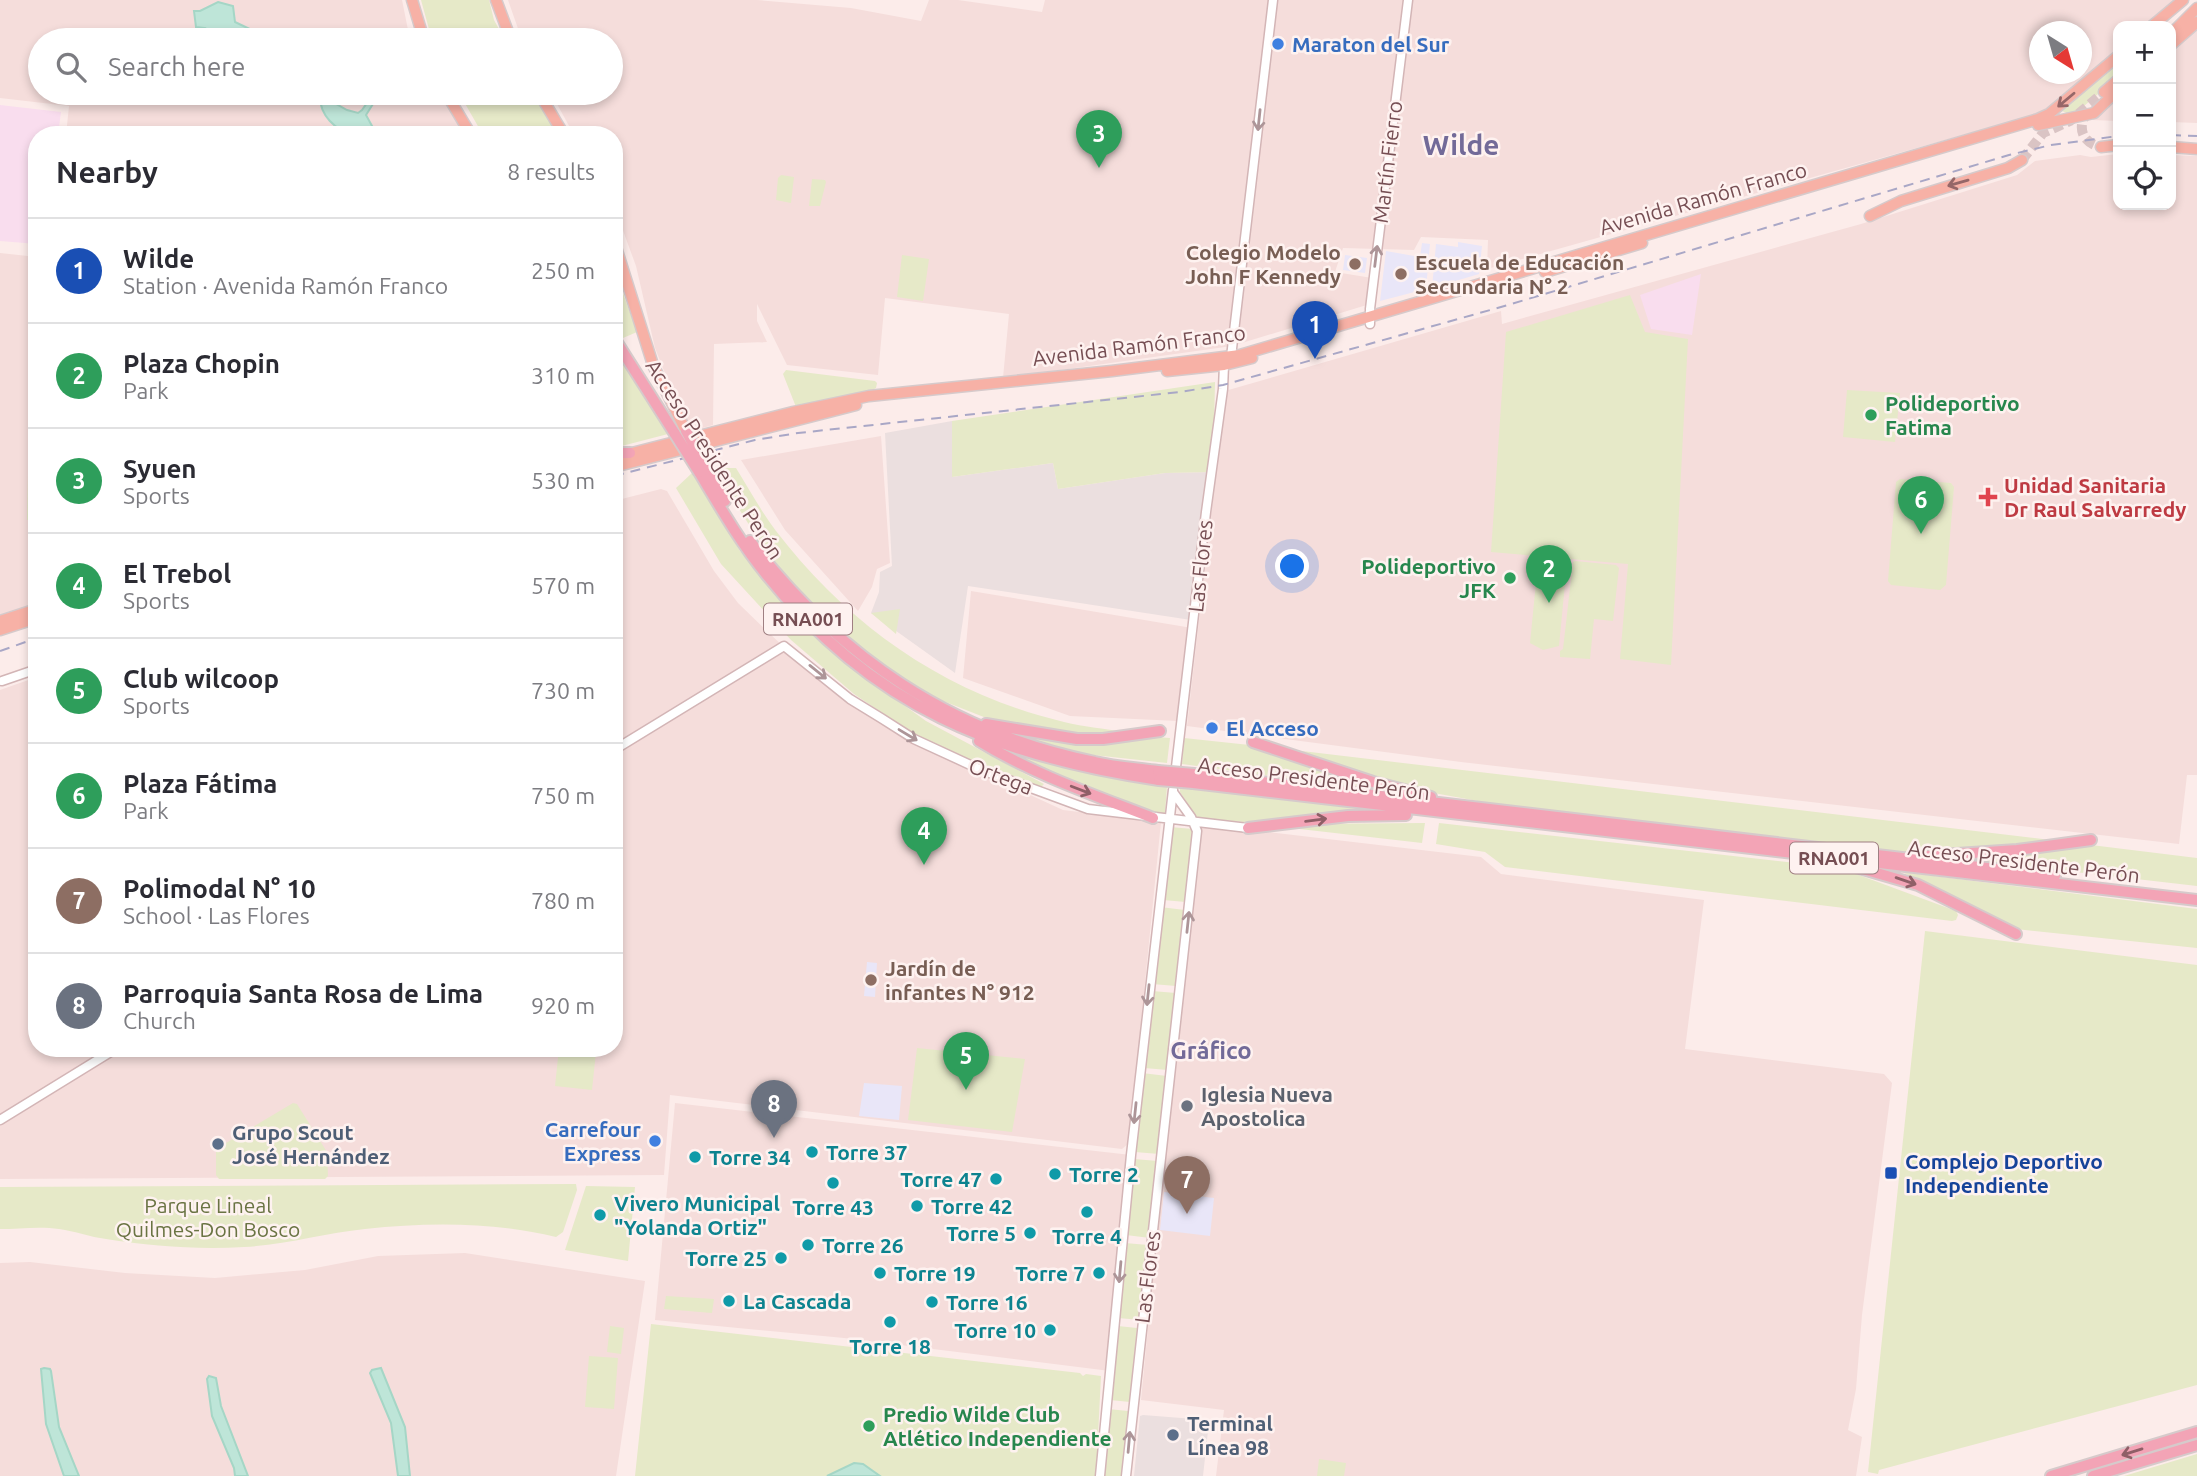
<!DOCTYPE html>
<html lang="en">
<head>
<meta charset="utf-8">
<style>
  :root { --surface:#fff; --page:#f2f2f3; --text:#2b2b33; --muted:#7c7c81; --line:#e1e1e2; --accent:#2563eb }
  body { margin:0; font-family:Ubuntu,sans-serif; background:var(--page); color:var(--text) }
  .controls { position:absolute; right:21px; top:21px; display:grid; overflow:hidden; border-radius:14px; box-shadow:0 4px 10px #0003 }
  .controls button { width:63px; height:63px; display:grid; place-items:center; padding:0; border:0; border-bottom:2px solid var(--line); background:var(--surface); color:var(--text); font:35px sans-serif }
  .compass { position:absolute; left:2029px; top:21px; width:63px; height:63px; border-radius:50%; background:var(--surface); box-shadow:0 4px 10px #0003; rotate:143deg }
  .you { position:absolute; left:1293px; top:567px; width:24px; height:24px; margin:-18px; border:5px solid #fff; border-radius:50%; background:#1a73e8; box-shadow:0 0 0 10px #1a73e833 }
  .badge { display:grid; place-items:center; width:46px; height:46px; border-radius:50%; background:var(--accent); color:#fff; font-size:23px; font-weight:700 }
  .pin { position:absolute; translate:-50% -58px; filter:drop-shadow(0 2px 4px #0008) }
  .pin::after { content:''; position:absolute; top:37px; width:24px; height:21px; background:inherit; clip-path:polygon(0 0,100% 0,50% 100%) }
  .list { margin:0; padding:0; list-style:none }
  h2 { display:flex; justify-content:space-between; align-items:center; height:91px; margin:0; padding:0 28px; font-size:30px }
  h2 small { font-size:23px; font-weight:400; color:var(--muted) }
  .list li { display:grid; grid-template-columns:46px 1fr auto; gap:21px; align-items:center; box-sizing:border-box; height:105px; padding:0 28px; border-top:2px solid var(--line) }
  .list b { display:block; font-size:26px; white-space:nowrap }
  .list p { margin:0; font-size:23px; white-space:nowrap; color:var(--muted) }
  .list em { font-size:23px; font-style:normal; color:var(--muted) }
  .icon { flex:none; width:38px; height:38px; fill:none; stroke:currentColor; stroke-width:2; stroke-linecap:round; stroke-linejoin:round }
  .map { position:relative; flex:none; width:2197px; height:1476px; overflow:hidden }
  .search { position:absolute; background:var(--surface); box-shadow:0 4px 10px #0003; left:28px; top:28px; width:595px; height:77px; display:flex; align-items:center; gap:18px; box-sizing:border-box; padding:0 24px; border-radius:38px; color:var(--muted); font-size:26px }
  .panel { position:absolute; background:var(--surface); box-shadow:0 4px 10px #0003; left:28px; top:126px; width:595px; height:931px; border-radius:28px }
  .map>svg:first-child { display:block }
</style>
</head>
<body>
<div class="map">
<svg width="2197" height="1476" viewBox="0 0 2197 1476">
  <rect width="100%" height="100%" fill="#fcecea"/>
  <path fill="#f5dddb" fill-rule="evenodd" d="M0 0H402L410 40H40V93H439L466 135H66L69 106 0 98Z
    M508 0H757L851 8 921 21 929 0H958L1042 12 1045 0H2175L2145 26H2118V49L2048 111 1487 269 1488 240 1421 237 1414 250 1343 248 1335 272 1372 278 1370 304 1232 346 1003 378 1009 314 885 298 878 375 787 365 757 304V321L767 342 714 344 713 425 692 431 672 391 655 348 636 266 614 206V135H574L551 93H611V40H522ZM2039 32H2082V74H2039Z
    M2197 29V123L2171 122V52Z
    M2118 97V121L2092 120Z
    M2118 154V205H2171V155L2197 156V775H2187L2179 844 1461 762 1187 726 1225 391 1501 311 1502 324 1861 224 2017 175 2035 161 2080 155 2091 157Z
    M0 253 37 257V605L0 618Z
    M881 436 890 563 877 569 872 587 858 611 785 530 741 460Z
    M661 489 667 491 714 571 738 603 768 632 786 649 915 742 1063 810 1161 822 1129 1143 1122 1149 670 1095 664 1175 0 1179V690L37 677V1048H614V501Z
    M971 591 1192 628 1178 721 1070 716 963 678Z
    M1209 825 1481 857 1501 874 1704 900 1685 1049 1884 1074 1892 1083 1862 1315 1856 1389 1848 1430 1862 1437 1856 1476H1216L1224 1410 1141 1400 1165 1154 1202 828Z
    M675 1103 1131 1155 1110 1371 844 1338 655 1320Z
    M465 1253 645 1281 616 1476H0V1263L30 1262 125 1273 215 1278 305 1270 378 1256Z"/>
  <path fill="#ebdfdf" d="M952 421V477L1053 463 1058 489 1165 473 1213 472 1191 620 968 586 955 673 871 613 879 592 880 572 892 566 885 433Z
    M1143 1415 1207 1420 1209 1422 1203 1476H1134L1140 1416Z"/>
  <path fill="#e9e6f8" d="M1458 242 1482 246 1479 274 1432 288 1436 244 1458 247Z
    M1422 243 1430 244 1426 289 1380 301 1386 251 1420 257Z
    M1345 255 1367 258 1365 273 1343 270Z
    M867 962 877 963 875 997 864 996Z
    M864 1083 902 1086 899 1120 859 1116Z
    M1164 1192 1214 1198 1210 1236 1160 1230Z"/>
  <path fill="#f9ddee" d="M0 105 61 112 58 135H37V244L0 241Z
    M1701 274 1692 335 1651 329 1640 295Z"/>
  <path fill="#e6e9c8" d="M421 0H489L494 20 505 40H432Z
    M2118 59V77L2077 112 2069 114 2062 111 2063 108Z
    M459 93H534L557 135H483Z
    M781 175 794 177 791 203 776 200 778 178Z
    M812 179 825 180 826 182 820 206H809Z
    M902 255 929 259 923 301 897 297Z
    M614 268 637 332 623 338 614 326Z
    M1630 295 1645 332 1688 339 1671 665 1620 659 1628 564 1491 552 1506 332Z
    M614 352 626 365 668 434 614 448Z
    M786 370 875 381 877 383 876 388 870 391 796 407 783 374Z
    M1215 382 1213 472 1165 473 1058 489 1053 463 952 477V421Z
    M1847 390 1900 393 1895 442 1843 437Z
    M713 468H736C749 489 761 511 776 531 850 627 946 694 1064 722 1084 727 1106 729 1127 732L1097 737 999 723 933 697 898 675 851 641 789 580 753 531Z
    M692 473 740 551 804 625 859 673 926 721 1044 784 1041 787 980 764 915 735 854 694 791 640 721 564 676 488Z
    M28 474 37 475V517L27 520Z
    M1900 479 1951 483 1954 487 1946 585 1940 590 1891 585 1888 581 1896 482Z
    M1541 560 1567 563 1559 646 1543 650 1530 643 1538 562Z
    M1575 561 1616 565 1619 568 1613 621 1594 619 1590 659 1560 657V651L1563 649 1573 562Z
    M900 609 896 634 871 613Z
    M1013 734 1112 742 1156 737 1170 738 1167 763 1084 754Z
    M1184 738 1259 746 1401 794 1182 764Z
    M1285 749 2060 841 1923 854 1505 806 1401 787Z
    M1003 750 1074 768 1167 786 1165 814 1146 813 1041 771Z
    M1180 787 1399 810 1244 822 1197 818 1180 792Z
    M1425 823 1422 843 1291 828 1294 824Z
    M1439 823 1840 868 1956 911 1958 915 1956 920 1952 921 1505 867 1485 852 1436 844Z
    M1170 827 1193 829 1186 902 1163 900Z
    M2091 845 2197 858V886L1962 859Z
    M1902 872 2197 909V948L2016 929Z
    M1160 907 1185 910 1176 986 1152 984Z
    M1925 931 2197 965V1385L1879 1470 1878 1474 1868 1472Z
    M1152 991 1176 993 1168 1070 1144 1068Z
    M559 1048 596 1052 592 1090 555 1086Z
    M917 1048 1025 1059 1012 1132 908 1120Z
    M1142 1073 1167 1076 1159 1154 1135 1152Z
    M293 1103 297 1104 327 1152 328 1176 325 1179H219L216 1175V1149Z
    M1134 1159 1158 1161 1150 1238 1126 1235Z
    M576 1184 577 1190 563 1232 556 1237C493 1222 430 1222 365 1229 325 1233 285 1245 244 1247 198 1250 151 1246 106 1239 90 1237 75 1231 59 1229 40 1226 19 1229 0 1229V1187Z
    M586 1186 635 1187 628 1261 565 1250Z
    M1125 1243 1148 1245 1141 1320 1118 1318Z
    M666 1296 714 1299 712 1313 664 1309Z
    M651 1324 1080 1373 1083 1376 1086 1374 1101 1376 1096 1476H635Z
    M610 1326 624 1328 621 1354 607 1352Z
    M1118 1326 1137 1328 1130 1402 1110 1400Z
    M589 1356 618 1358 614 1409 585 1407Z
    M1108 1409 1128 1411 1122 1476H1102Z
    M2197 1454V1476H2124Z
    M1319 1459 1346 1463 1344 1476H1317Z"/>
  <path fill="#bee5d8" stroke="#a5d6c6" stroke-width="2" d="M218 2 233 6 235 22 254 31 257 40H200L205 28 196 27 194 11H200Z
    M374 93H378V96L366 115 377 135C369 135 360 136 352 134 335 130 320 115 320 97L322 96 347 110 358 113 362 110Z
    M44 1368 50 1369 51 1371 59 1427 79 1476H64L46 1424 41 1369Z
    M381 1368 405 1427 410 1476H398L391 1423 370 1373 372 1370Z
    M209 1376 216 1378 221 1406 248 1476H235L234 1468 212 1416 207 1379Z
    M854 1463 863 1464 880 1476H827Z"/>
  <g fill="none" stroke-linecap="round" stroke-linejoin="round">
    <path stroke="#dac4c4" stroke-width="10" stroke-dasharray="10 5" stroke-linecap="butt" d="M2088 111C2076 127 2082 143 2101 147
      M2022 160 2043 133 2070 121 2104 92"/>
    <defs>
      <path id="minor" d="M1370 324V309L1408 0
        M1231 357 1273 0
        M2 681 37 669
        M614 750 784 646 850 699 881 718 914 739 979 769 1088 809 1248 828
        M1176 767 1206 512 1223 389 1224 365
        M0 1120 117 1048
        M1100 1476 1131 1155 1173 790
        M1126 1476 1197 831 1191 817 1173 792"/>
      <path id="major" d="M412 0 424 40
        M496 0 511 40
        M2152 26 2183 0
        M2171 34 2197 8
        M2171 45 2197 22
        M2104 92 2118 80
        M446 93 471 135
        M539 93 564 135
        M2038 125 2094 113 2118 90
        M2101 147 2118 145
        M2171 147 2197 149
        M1870 216 1901 201 2008 168 2022 160
        M614 241 653 365 686 431
        M1545 272 1642 243
        M1167 371 1224 365 1252 358
        M624 455 793 412 869 396 1112 371 1240 355 2038 119 2049 114 2118 56
        M614 467 856 405
        M0 621 37 609
        M0 630 37 618"/>
      <path id="highway" d="M614 338 675 434
        M614 453H630
        M707 470 725 501
        M699 472C720 507 740 542 766 574 872 707 996 756 1159 780
        M750 541C839 657 951 733 1095 762 1116 767 1137 768 1158 771
        M986 724 1077 739H1103L1160 731
        M979 741C1033 774 1094 795 1153 818
        M1253 742 1373 782 1431 797
        M1194 774 2055 876
        M1193 783 2197 900
        M1248 828 1348 816 1406 815
        M1927 856 2017 850 2091 840
        M1856 867 1918 885 2016 934
        M2051 1476 2197 1432
        M2093 1476 2197 1445"/>
    </defs>
    <use href="#minor" stroke="#d3b5b6" stroke-width="11"/>
    <use href="#major" stroke="#d6cacb" stroke-width="13"/>
    <use href="#highway" stroke="#d6cacb" stroke-width="14"/>
    <use href="#minor" stroke="#fff" stroke-width="8"/>
    <use href="#major" stroke="#f7b1a6" stroke-width="10"/>
    <use href="#highway" stroke="#f3a4b6" stroke-width="10"/>
    <path stroke="#a9a7c6" stroke-width="2" stroke-dasharray="10 7" stroke-linecap="butt" d="M2171 135 2197 136
      M614 476 755 440 798 433 1180 392 1223 385 1508 305 2009 155 2051 145 2118 136
      M0 651 37 638"/>
    <defs>
      <path id="highway-bridge" d="M686 431 707 470
        M675 434 699 472
        M1158 771 1194 774
        M1159 780 1193 783"/>
    </defs>
    <use href="#highway-bridge" stroke="#d6cacb" stroke-width="14" stroke-linecap="butt"/>
    <use href="#highway-bridge" stroke="#f3a4b6" stroke-width="10"/>
  </g>
  <defs><path id="oneway-shaft" d="M-6 0H5M1.5-3L5.5 0L1.5 3" fill="none" stroke-width="1.6" stroke-linecap="round" stroke-linejoin="round" transform="scale(1.75)"/></defs>
  <g stroke="#966768">
    <use href="#oneway-shaft" transform="translate(2066 100) rotate(140)"/>
    <use href="#oneway-shaft" transform="translate(1958 183) rotate(164)"/>
  </g>
  <g stroke="#ad9598">
    <use href="#oneway-shaft" transform="translate(1259 120) rotate(96)"/>
    <use href="#oneway-shaft" transform="translate(1376 256) rotate(-83)"/>
    <use href="#oneway-shaft" transform="translate(818 672) rotate(39)"/>
    <use href="#oneway-shaft" transform="translate(908 735) rotate(31)"/>
    <use href="#oneway-shaft" transform="translate(1188 922) rotate(-84)"/>
    <use href="#oneway-shaft" transform="translate(1148 995) rotate(96)"/>
    <use href="#oneway-shaft" transform="translate(1135 1113) rotate(96)"/>
    <use href="#oneway-shaft" transform="translate(1120 1272) rotate(95)"/>
    <use href="#oneway-shaft" transform="translate(1129 1442) rotate(-85)"/>
  </g>
  <g stroke="#8f5f67">
    <use href="#oneway-shaft" transform="translate(1081 790) rotate(21)"/>
    <use href="#oneway-shaft" transform="translate(1316 820) rotate(-7)"/>
    <use href="#oneway-shaft" transform="translate(1906 881) rotate(19)"/>
    <use href="#oneway-shaft" transform="translate(2132 1452) rotate(163)"/>
  </g>
  <g fill="#3f7fe0" stroke="#fef2f0" stroke-width="2.5">
    <circle cx="1278" cy="44" r="7"/>
    <circle cx="1212" cy="728" r="7"/>
    <circle cx="655" cy="1141" r="7"/>
  </g>
  <g fill="#8d6e63" stroke="#fef2f0" stroke-width="2.5">
    <circle cx="1355" cy="264" r="7"/>
    <circle cx="1401" cy="274" r="7"/>
    <circle cx="871" cy="980" r="7"/>
  </g>
  <g fill="#2e9e5b" stroke="#fef2f0" stroke-width="2.5">
    <circle cx="1871" cy="415" r="7"/>
    <circle cx="1510" cy="578" r="7"/>
    <circle cx="869" cy="1426" r="7"/>
  </g>
  <path fill="#e0444e" stroke="#fef2f0" stroke-width="2.5" d="M1984.5 486.5h7v7h7v7h-7v7h-7v-7h-7v-7h7z"/>
  <circle fill="#6b7280" stroke="#fef2f0" stroke-width="2.5" cx="1187" cy="1106" r="7"/>
  <g fill="#5c6f8a" stroke="#fef2f0" stroke-width="2.5">
    <circle cx="218" cy="1144" r="7"/>
    <circle cx="1173" cy="1435" r="7"/>
  </g>
  <g fill="#0f9aa8" stroke="#fef2f0" stroke-width="2.5">
    <circle cx="812" cy="1152" r="7"/>
    <circle cx="695" cy="1157" r="7"/>
    <circle cx="1055" cy="1174" r="7"/>
    <circle cx="996" cy="1179" r="7"/>
    <circle cx="833" cy="1183" r="7"/>
    <circle cx="917" cy="1206" r="7"/>
    <circle cx="1087" cy="1212" r="7"/>
    <circle cx="600" cy="1215" r="7"/>
    <circle cx="1030" cy="1233" r="7"/>
    <circle cx="808" cy="1245" r="7"/>
    <circle cx="781" cy="1258" r="7"/>
    <circle cx="880" cy="1273" r="7"/>
    <circle cx="1099" cy="1273" r="7"/>
    <circle cx="729" cy="1301" r="7"/>
    <circle cx="932" cy="1302" r="7"/>
    <circle cx="890" cy="1322" r="7"/>
    <circle cx="1050" cy="1330" r="7"/>
  </g>
  <rect fill="#1a4fb4" stroke="#fef2f0" stroke-width="2.5" x="1884" y="1166" width="14" height="14" rx="3.5"/>
  <g text-anchor="middle" dominant-baseline="central" stroke-width="5" stroke-linejoin="round" paint-order="stroke">
    <g fill="#fef2f0" stroke="#9f7f82" stroke-width="2">
      <rect x="764" y="603.5" width="88" height="31" rx="5"/>
      <rect x="1790" y="842.5" width="88" height="31" rx="5"/>
    </g>
    <g font-size="19" font-weight="bold" fill="#764e53">
      <text x="808" y="619">RNA001</text>
      <text x="1834" y="858">RNA001</text>
    </g>
    <g font-size="21" font-weight="bold" fill="#366cbe" stroke="#fef2f0" text-anchor="start">
      <text x="1292" y="44">Maraton del Sur</text>
      <text x="1226" y="728">El Acceso</text>
      <text x="641" y="1129" text-anchor="end">Carrefour<tspan x="641" dy="24">Express</tspan></text>
    </g>
    <g font-size="21" fill="#764e53" stroke="#fef2f0">
      <text transform="translate(1387 162) rotate(-83)">Martín Fierro</text>
      <text transform="translate(1703 198) rotate(-16)">Avenida Ramón Franco</text>
      <text transform="translate(1139 345) rotate(-7)">Avenida Ramón Franco</text>
      <text transform="translate(715 459) rotate(57)">Acceso Presidente Perón</text>
      <text transform="translate(1200 566) rotate(-84)">Las Flores</text>
      <text transform="translate(1001 776) rotate(21)">Ortega</text>
      <text transform="translate(1314 778) rotate(7)">Acceso Presidente Perón</text>
      <text transform="translate(2024 861) rotate(7)">Acceso Presidente Perón</text>
      <text transform="translate(1147 1277) rotate(-83)">Las Flores</text>
    </g>
    <g font-size="21" font-weight="bold" fill="#785e54" stroke="#fef2f0" text-anchor="start">
      <text x="1341" y="252" text-anchor="end">Colegio Modelo<tspan x="1341" dy="24">John F Kennedy</tspan></text>
      <text x="1415" y="262">Escuela de Educación<tspan x="1415" dy="24">Secundaria N° 2</tspan></text>
      <text x="885" y="968">Jardín de<tspan x="885" dy="24">infantes N° 912</tspan></text>
    </g>
    <g font-size="21" font-weight="bold" fill="#27864d" stroke="#fef2f0" text-anchor="start">
      <text x="1885" y="403">Polideportivo<tspan x="1885" dy="24">Fatima</tspan></text>
      <text x="1496" y="566" text-anchor="end">Polideportivo<tspan x="1496" dy="24">JFK</tspan></text>
      <text x="883" y="1414">Predio Wilde Club<tspan x="883" dy="24">Atlético Independiente</tspan></text>
    </g>
    <g font-size="21" font-weight="bold" fill="#be3a42" stroke="#fef2f0" text-anchor="start">
      <text x="2004" y="485">Unidad Sanitaria<tspan x="2004" dy="24">Dr Raul Salvarredy</tspan></text>
    </g>
    <g font-size="21" font-weight="bold" fill="#5b616d" stroke="#fef2f0" text-anchor="start">
      <text x="1201" y="1094">Iglesia Nueva<tspan x="1201" dy="24">Apostolica</tspan></text>
    </g>
    <g font-size="21" font-weight="bold" fill="#4e5e75" stroke="#fef2f0" text-anchor="start">
      <text x="232" y="1132">Grupo Scout<tspan x="232" dy="24">José Hernández</tspan></text>
      <text x="1187" y="1423">Terminal<tspan x="1187" dy="24">Línea 98</tspan></text>
    </g>
    <g font-size="21" font-weight="bold" fill="#0d838f" stroke="#fef2f0" text-anchor="start">
      <text x="826" y="1152">Torre 37</text>
      <text x="709" y="1157">Torre 34</text>
      <text x="1069" y="1174">Torre 2</text>
      <text x="982" y="1179" text-anchor="end">Torre 47</text>
      <text x="614" y="1203">Vivero Municipal<tspan x="614" dy="24">"Yolanda Ortiz"</tspan></text>
      <text x="931" y="1206">Torre 42</text>
      <text x="833" y="1207" text-anchor="middle">Torre 43</text>
      <text x="1016" y="1233" text-anchor="end">Torre 5</text>
      <text x="1087" y="1236" text-anchor="middle">Torre 4</text>
      <text x="822" y="1245">Torre 26</text>
      <text x="767" y="1258" text-anchor="end">Torre 25</text>
      <text x="894" y="1273">Torre 19</text>
      <text x="1085" y="1273" text-anchor="end">Torre 7</text>
      <text x="743" y="1301">La Cascada</text>
      <text x="946" y="1302">Torre 16</text>
      <text x="1036" y="1330" text-anchor="end">Torre 10</text>
      <text x="890" y="1346" text-anchor="middle">Torre 18</text>
    </g>
    <g font-size="21" font-weight="bold" fill="#164399" stroke="#fef2f0" text-anchor="start">
      <text x="1905" y="1161">Complejo Deportivo<tspan x="1905" dy="24">Independiente</tspan></text>
    </g>
    <g font-size="21" fill="#6a7443" stroke="#fef2f0">
      <text x="208" y="1205">Parque Lineal<tspan x="208" dy="24">Quilmes-Don Bosco</tspan></text>
    </g>
    <g font-size="24" font-weight="bold" fill="#726a98" stroke="#fef2f0">
      <text x="1211" y="1050">Gráfico</text>
    </g>
    <g font-size="28" font-weight="bold" fill="#726a98" stroke="#fef2f0">
      <text x="1461" y="144">Wilde</text>
    </g>
  </g>
</svg>
<div class="controls">
<button>+</button>
<button>−</button>
<button><svg class="icon" aria-label="locate" viewBox="0 0 24 24"><circle cx="12" cy="12" r="6"/><path d="M12 2v4M12 18v4M2 12h4M18 12h4"/></svg></button>
</div>
<svg class="compass" viewBox="-18 -18 36 36"><path d="M0-13l5 13h-10z" fill="#e53935"/><path d="M0 13l5-13h-10z" fill="#7c7c81"/></svg>
<div class="you"></div>
<div class="pin badge" style="left:1315px;top:359px;background:#1a4fb4">1</div>
<div class="pin badge" style="left:1549px;top:603px;background:#2e9e5b">2</div>
<div class="pin badge" style="left:1099px;top:168px;background:#2e9e5b">3</div>
<div class="pin badge" style="left:924px;top:865px;background:#2e9e5b">4</div>
<div class="pin badge" style="left:966px;top:1090px;background:#2e9e5b">5</div>
<div class="pin badge" style="left:1921px;top:534px;background:#2e9e5b">6</div>
<div class="pin badge" style="left:1187px;top:1214px;background:#8d6e63">7</div>
<div class="pin badge" style="left:774px;top:1138px;background:#6b7280">8</div>
<div class="search"><svg class="icon" aria-label="search" viewBox="0 0 24 24"><circle cx="10" cy="10" r="6"/><path d="M15 15l6 6"/></svg>Search here</div>
<section class="panel">
<h2>Nearby<small>8 results</small></h2>
<ul class="list">
<li><span class="badge" style="background:#1a4fb4">1</span><div><b>Wilde</b><p>Station · Avenida Ramón Franco</p></div><em>250 m</em></li>
<li><span class="badge" style="background:#2e9e5b">2</span><div><b>Plaza Chopin</b><p>Park</p></div><em>310 m</em></li>
<li><span class="badge" style="background:#2e9e5b">3</span><div><b>Syuen</b><p>Sports</p></div><em>530 m</em></li>
<li><span class="badge" style="background:#2e9e5b">4</span><div><b>El Trebol</b><p>Sports</p></div><em>570 m</em></li>
<li><span class="badge" style="background:#2e9e5b">5</span><div><b>Club wilcoop</b><p>Sports</p></div><em>730 m</em></li>
<li><span class="badge" style="background:#2e9e5b">6</span><div><b>Plaza Fátima</b><p>Park</p></div><em>750 m</em></li>
<li><span class="badge" style="background:#8d6e63">7</span><div><b>Polimodal N° 10</b><p>School · Las Flores</p></div><em>780 m</em></li>
<li><span class="badge" style="background:#6b7280">8</span><div><b>Parroquia Santa Rosa de Lima</b><p>Church</p></div><em>920 m</em></li>
</ul>
</section>
</div>
</body>
</html>
